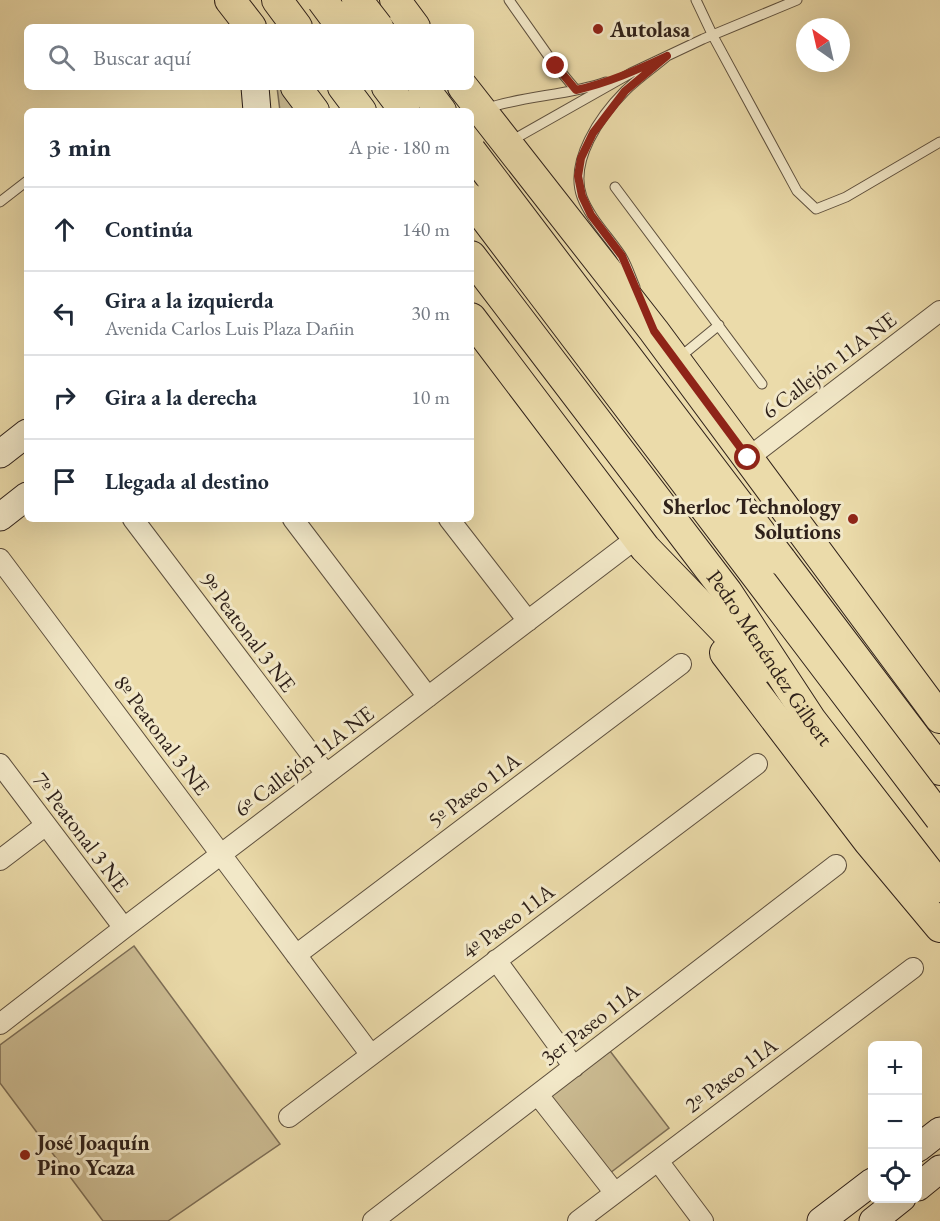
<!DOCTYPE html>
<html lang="es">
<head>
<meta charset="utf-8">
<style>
  :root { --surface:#fff; --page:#f2f2f3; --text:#1f2937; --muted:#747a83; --line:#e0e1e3 }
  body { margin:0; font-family:"EB Garamond",serif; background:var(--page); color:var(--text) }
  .controls { position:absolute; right:18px; bottom:18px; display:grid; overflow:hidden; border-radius:9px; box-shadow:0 6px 24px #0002 }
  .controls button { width:54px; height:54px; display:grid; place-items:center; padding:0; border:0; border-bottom:2px solid var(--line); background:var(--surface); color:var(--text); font:30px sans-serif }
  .compass { position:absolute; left:796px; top:18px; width:54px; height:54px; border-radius:50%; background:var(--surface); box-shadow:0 6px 24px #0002; rotate:326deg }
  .stop { position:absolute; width:18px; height:18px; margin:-14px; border:4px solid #8f2418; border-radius:50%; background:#fff }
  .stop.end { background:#8f2418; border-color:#fff; box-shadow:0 2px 6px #0008 }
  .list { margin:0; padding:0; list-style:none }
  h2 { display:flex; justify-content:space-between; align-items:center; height:78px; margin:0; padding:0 24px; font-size:26px }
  h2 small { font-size:20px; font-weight:400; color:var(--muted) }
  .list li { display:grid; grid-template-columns:39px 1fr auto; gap:18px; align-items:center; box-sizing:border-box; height:84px; padding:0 24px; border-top:2px solid var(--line) }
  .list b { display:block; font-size:22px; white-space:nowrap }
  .list p { margin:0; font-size:20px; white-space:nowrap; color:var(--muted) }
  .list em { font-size:20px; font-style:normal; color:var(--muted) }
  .icon { flex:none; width:33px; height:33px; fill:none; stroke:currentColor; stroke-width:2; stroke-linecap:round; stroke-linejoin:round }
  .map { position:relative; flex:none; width:940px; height:1221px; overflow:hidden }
  .search { position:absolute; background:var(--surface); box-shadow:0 6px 24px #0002; left:24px; top:24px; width:450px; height:66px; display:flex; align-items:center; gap:15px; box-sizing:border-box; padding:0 21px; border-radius:9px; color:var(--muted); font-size:22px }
  .panel { position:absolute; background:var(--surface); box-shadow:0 6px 24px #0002; left:24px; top:108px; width:450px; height:414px; border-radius:9px }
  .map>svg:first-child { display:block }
</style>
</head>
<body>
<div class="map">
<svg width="940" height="1221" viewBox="0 0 940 1221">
  <rect width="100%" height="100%" fill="#ebdbaa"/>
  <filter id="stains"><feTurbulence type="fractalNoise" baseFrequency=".00333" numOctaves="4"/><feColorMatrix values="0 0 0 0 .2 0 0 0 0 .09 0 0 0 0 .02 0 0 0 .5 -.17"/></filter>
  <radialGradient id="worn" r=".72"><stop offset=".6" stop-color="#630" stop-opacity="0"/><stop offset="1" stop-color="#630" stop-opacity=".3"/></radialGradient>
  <path fill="#cbbb92" stroke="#7d6e56" stroke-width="1.5" d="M277 87H287L305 111H280Z
    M134 946 280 1144 168 1221H103L0 1083V1045Z
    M610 1051 669 1128 610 1173 551 1096Z"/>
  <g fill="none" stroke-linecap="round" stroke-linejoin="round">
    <defs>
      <path id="lane" d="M509 0 552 61 576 90
        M696 0 713 36 797 191 816 209 846 197 940 142
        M485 109C524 95 567 96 606 82
        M509 142 631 73 703 39 797 0
        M615 187 762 384
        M0 202 27 181
        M635 287C630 276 627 264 620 254 607 235 590 218 582 197 569 161 600 116 625 91 637 79 653 68 667 56
        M680 357 719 325"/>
      <path id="street" d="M748 458 940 311
        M133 519 326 774
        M293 519 428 697
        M449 519 528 621
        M0 559 371 1055
        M0 764 124 928
        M0 860 46 825
        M296 955 681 664
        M496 960 574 1067
        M0 1024 124 928 638 537
        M538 1095 615 1193
        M289 1117 757 764
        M658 1161 703 1221
        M373 1221 836 865
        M578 1221 913 968"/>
      <path id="secondary" d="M255 87 257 111
        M0 454 27 433
        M0 517 27 496
        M918 1148 940 1131
        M918 1187 940 1169
        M821 1221 872 1182
        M873 1221 902 1198"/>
      <g id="primary">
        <path d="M230 0 251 27"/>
        <path d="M277 0 297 27"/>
        <path d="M395 0 415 27"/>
        <path d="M296 87 314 111"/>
        <path d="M343 87 361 111"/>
        <path d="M387 87 405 111"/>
        <path d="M423 87 441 111"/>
        <path d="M463 87 654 331 940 718"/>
        <path id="s1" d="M471 256 727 592 811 720 940 887"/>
        <path d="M471 318 645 548 761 668"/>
        <path d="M781 560 940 770"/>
        <path d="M725 653 869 842 940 927"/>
      </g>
    </defs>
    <use href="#lane" stroke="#5e503e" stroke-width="11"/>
    <use href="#street" stroke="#5e503e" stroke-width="22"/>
    <use href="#secondary" stroke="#2f211a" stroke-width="29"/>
    <use href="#primary" stroke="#2f211a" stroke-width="32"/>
    <use href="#lane" stroke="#f2e8c8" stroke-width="9"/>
    <use href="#street" stroke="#f2e8c8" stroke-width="20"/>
    <use href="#secondary" stroke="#f2e8c8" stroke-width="27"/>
    <use href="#primary" stroke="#ebdbaa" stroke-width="30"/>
    <defs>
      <path id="primary-bridge" d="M322 0 342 27
        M357 0 378 27
        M471 151 781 560
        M471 199 940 818"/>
    </defs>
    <use href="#primary-bridge" stroke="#2f211a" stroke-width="32" stroke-linecap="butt"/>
    <use href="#primary-bridge" stroke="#ebdbaa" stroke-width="30"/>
  </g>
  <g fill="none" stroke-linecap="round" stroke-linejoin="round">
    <path stroke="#8f2418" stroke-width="8" d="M556 66 576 90C608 83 637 70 667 56L625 91 593 133 581 158 578 176 582 196 591 215 622 256 654 331 748 458"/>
  </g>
  <g fill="#8f2418" stroke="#f2e8c8" stroke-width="2">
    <circle cx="598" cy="29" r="6"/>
    <circle cx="853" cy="519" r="6"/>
    <circle cx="25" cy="1155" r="6"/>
  </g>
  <g text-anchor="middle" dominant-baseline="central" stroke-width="6" stroke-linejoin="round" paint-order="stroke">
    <g font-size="22" font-weight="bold" fill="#2f211a" stroke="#f2e8c8" text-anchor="start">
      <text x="610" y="29">Autolasa</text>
      <text x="841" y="506" text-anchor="end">Sherloc Technology<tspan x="841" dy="25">Solutions</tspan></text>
      <text x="37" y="1142">José Joaquín<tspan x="37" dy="25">Pino Ycaza</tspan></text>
    </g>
    <g font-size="22" fill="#2f211a" stroke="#f2e8c8">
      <text transform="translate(829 365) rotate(-37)">6 Callejón 11A NE</text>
      <text transform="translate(248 632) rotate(53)">9º Peatonal 3 NE</text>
      <text stroke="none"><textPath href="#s1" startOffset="501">Pedro Menéndez Gilbert</textPath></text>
      <text transform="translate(162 735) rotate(53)">8º Peatonal 3 NE</text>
      <text transform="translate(304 761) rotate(-37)">6º Callejón 11A NE</text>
      <text transform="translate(474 790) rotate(-37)">5º Paseo 11A</text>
      <text transform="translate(81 832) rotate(53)">7º Peatonal 3 NE</text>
      <text transform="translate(508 921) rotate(-37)">4º Paseo 11A</text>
      <text transform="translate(590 1024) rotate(-38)">3er Paseo 11A</text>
      <text transform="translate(731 1075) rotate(-37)">2º Paseo 11A</text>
    </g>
  </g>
  <rect width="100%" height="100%" filter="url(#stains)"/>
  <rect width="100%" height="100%" fill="url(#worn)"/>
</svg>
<div class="controls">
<button>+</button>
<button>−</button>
<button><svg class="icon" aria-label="locate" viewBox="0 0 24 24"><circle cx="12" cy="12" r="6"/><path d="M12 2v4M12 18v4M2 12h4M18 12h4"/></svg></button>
</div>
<svg class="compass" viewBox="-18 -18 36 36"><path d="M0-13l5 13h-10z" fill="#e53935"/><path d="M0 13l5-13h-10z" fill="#747a83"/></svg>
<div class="stop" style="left:748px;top:458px"></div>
<div class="stop end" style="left:556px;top:66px"></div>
<div class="search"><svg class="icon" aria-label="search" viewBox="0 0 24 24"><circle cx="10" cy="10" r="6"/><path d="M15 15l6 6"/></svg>Buscar aquí</div>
<section class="panel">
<h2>3 min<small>A pie · 180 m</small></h2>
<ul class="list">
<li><svg class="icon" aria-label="ahead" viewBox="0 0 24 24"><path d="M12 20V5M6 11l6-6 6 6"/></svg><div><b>Continúa</b></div><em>140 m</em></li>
<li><svg class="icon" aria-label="left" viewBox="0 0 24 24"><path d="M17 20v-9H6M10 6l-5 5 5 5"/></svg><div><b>Gira a la izquierda</b><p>Avenida Carlos Luis Plaza Dañin</p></div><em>30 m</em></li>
<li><svg class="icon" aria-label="right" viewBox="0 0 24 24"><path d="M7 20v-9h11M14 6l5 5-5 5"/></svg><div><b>Gira a la derecha</b></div><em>10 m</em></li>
<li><svg class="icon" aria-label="arrive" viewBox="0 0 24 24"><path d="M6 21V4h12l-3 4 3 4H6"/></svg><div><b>Llegada al destino</b></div></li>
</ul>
</section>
</div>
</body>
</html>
